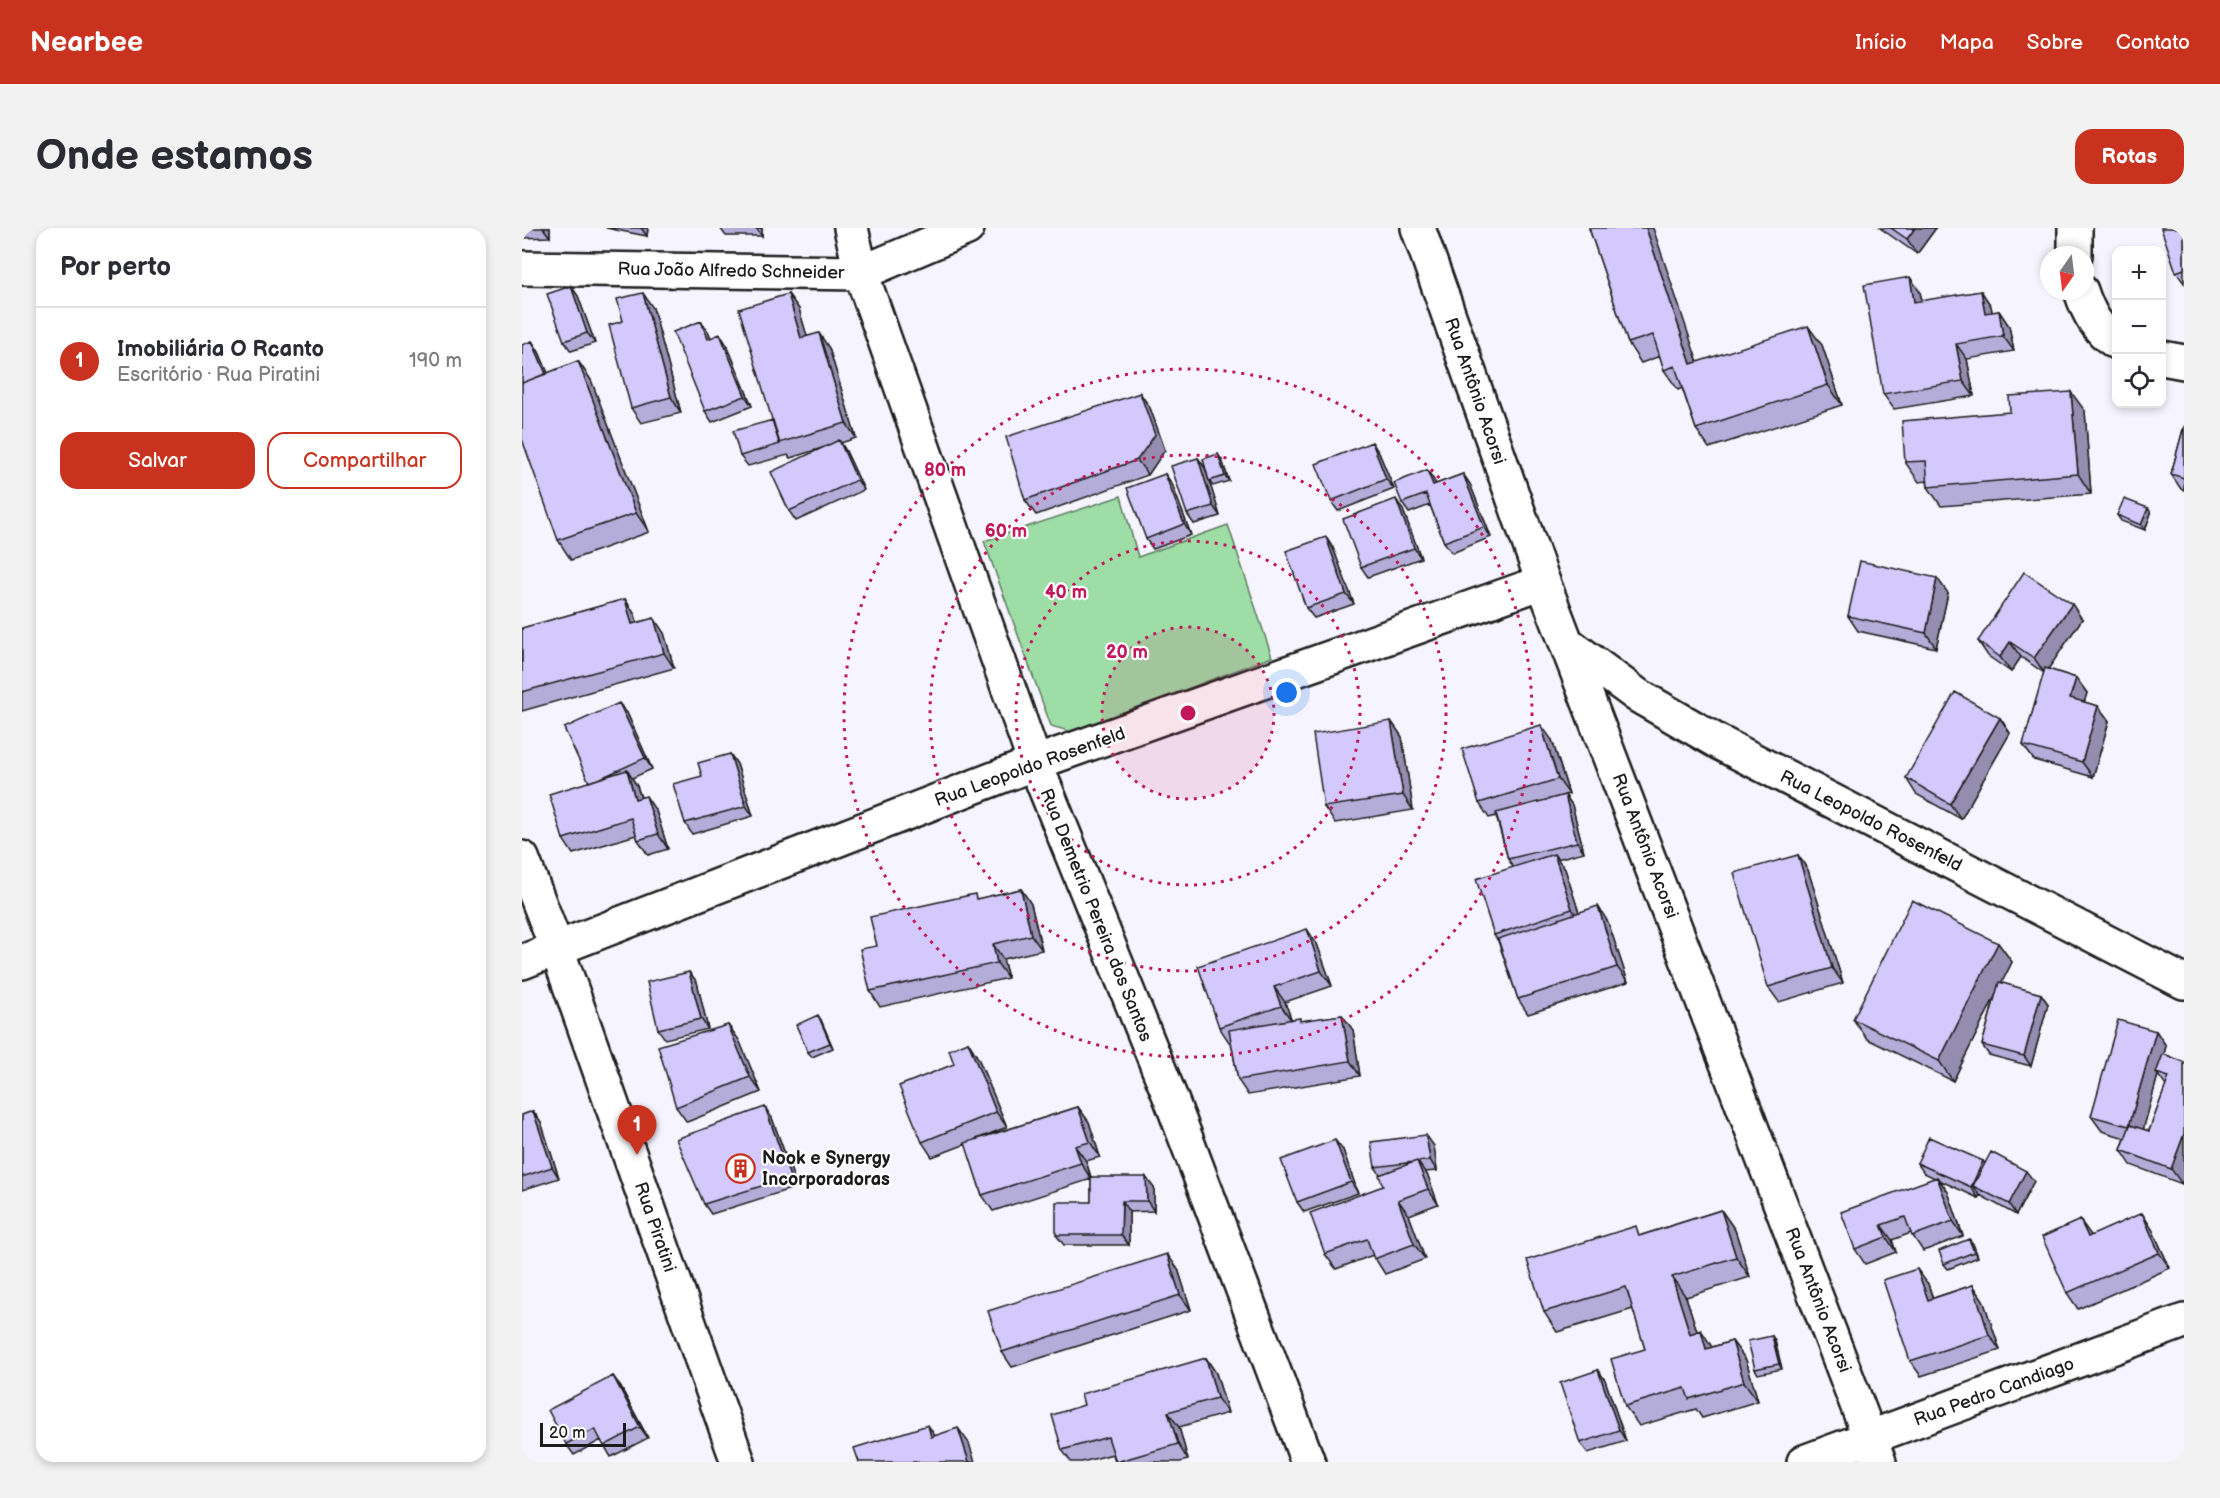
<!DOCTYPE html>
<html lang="pt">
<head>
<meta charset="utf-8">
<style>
  :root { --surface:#fff; --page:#f2f2f3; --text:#2b2b33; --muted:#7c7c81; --line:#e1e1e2; --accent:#c8321e }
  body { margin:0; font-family:"Balsamiq Sans",sans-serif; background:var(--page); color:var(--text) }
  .controls { position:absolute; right:18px; top:18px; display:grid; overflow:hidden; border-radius:12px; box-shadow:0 3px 9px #0003 }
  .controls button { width:54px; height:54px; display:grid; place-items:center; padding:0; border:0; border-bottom:2px solid var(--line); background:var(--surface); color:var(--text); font:30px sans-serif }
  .compass { position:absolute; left:1518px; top:18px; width:54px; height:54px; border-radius:50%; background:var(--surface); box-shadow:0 3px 9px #0003; rotate:194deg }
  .scale { position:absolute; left:18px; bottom:15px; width:86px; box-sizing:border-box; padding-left:6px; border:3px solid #1c1c1c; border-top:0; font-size:16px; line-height:21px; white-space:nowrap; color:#1c1c1c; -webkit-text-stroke:4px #fff; paint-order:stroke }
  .you { position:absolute; left:765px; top:465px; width:21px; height:21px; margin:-15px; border:4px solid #fff; border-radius:50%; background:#1a73e8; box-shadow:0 0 0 9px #1a73e833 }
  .badge { display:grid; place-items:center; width:39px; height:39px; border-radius:50%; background:var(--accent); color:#fff; font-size:20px; font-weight:700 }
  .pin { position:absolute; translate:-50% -50px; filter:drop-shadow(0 2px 3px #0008) }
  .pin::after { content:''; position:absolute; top:32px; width:21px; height:18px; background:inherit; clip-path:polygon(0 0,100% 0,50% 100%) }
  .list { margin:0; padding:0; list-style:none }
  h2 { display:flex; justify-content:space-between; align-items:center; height:78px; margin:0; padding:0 24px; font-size:26px }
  h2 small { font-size:20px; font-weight:400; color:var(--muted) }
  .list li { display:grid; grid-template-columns:39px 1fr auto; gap:18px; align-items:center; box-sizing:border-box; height:108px; padding:0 24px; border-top:2px solid var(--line) }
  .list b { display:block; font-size:22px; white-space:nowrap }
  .list p { margin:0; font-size:20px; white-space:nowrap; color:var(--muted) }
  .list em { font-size:20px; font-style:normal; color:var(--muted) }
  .actions { display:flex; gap:12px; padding:18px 24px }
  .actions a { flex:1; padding:14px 0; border:2px solid var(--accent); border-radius:18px; text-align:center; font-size:21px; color:var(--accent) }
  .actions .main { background:var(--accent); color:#fff }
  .icon { flex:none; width:33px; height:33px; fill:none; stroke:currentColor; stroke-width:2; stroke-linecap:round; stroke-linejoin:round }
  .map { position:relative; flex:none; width:1662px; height:1234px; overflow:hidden; border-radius:18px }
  header { display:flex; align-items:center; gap:36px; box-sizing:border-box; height:84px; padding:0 30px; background:var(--accent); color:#fff }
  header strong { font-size:28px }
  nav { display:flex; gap:33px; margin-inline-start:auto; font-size:21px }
  .intro { display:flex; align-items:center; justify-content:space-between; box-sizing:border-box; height:144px; padding:0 36px }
  h1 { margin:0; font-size:42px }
  .button { padding:15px 27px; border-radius:18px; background:var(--accent); color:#fff; font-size:21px; font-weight:700 }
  main { display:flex; gap:36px; padding:0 36px }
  aside { flex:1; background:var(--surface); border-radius:18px; box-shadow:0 3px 9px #0003 }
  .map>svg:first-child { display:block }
</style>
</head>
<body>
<header>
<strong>Nearbee</strong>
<nav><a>Início</a><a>Mapa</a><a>Sobre</a><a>Contato</a></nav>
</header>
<div class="intro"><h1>Onde estamos</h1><a class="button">Rotas</a></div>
<main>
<aside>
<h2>Por perto<small></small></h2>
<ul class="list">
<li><span class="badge">1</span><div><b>Imobiliária O Rcanto</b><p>Escritório · Rua Piratini</p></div><em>190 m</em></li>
</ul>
<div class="actions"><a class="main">Salvar</a><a>Compartilhar</a></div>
</aside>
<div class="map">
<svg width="1662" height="1234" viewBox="0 0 1662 1234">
  <rect width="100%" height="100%" fill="#f6f4fe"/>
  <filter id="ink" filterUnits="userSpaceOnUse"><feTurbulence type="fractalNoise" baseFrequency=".0167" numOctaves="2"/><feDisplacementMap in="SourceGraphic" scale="12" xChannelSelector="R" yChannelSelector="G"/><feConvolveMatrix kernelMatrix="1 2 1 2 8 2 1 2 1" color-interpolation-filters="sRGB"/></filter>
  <g filter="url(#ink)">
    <path fill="#9edda6" stroke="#5d7c61" stroke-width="1.5" d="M599 268 616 329 706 297 750 429 550 504 529 498 462 313Z"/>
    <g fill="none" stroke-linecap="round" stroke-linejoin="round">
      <defs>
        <path id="minor" d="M329 0 339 45 513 535 649 871 786 1234
          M896 0 1021 354 1357 1234
          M1553 0V27
          M0 40 339 45 445 0
          M1559 63C1566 84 1575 102 1594 114
          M1640 130 1662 134
          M1046 416 1115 467 1198 515 1662 754
          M0 630 35 721 216 1234
          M0 734 513 535 1021 354
          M1282 1234 1662 1093"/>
      </defs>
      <use href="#minor" stroke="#1c1c1c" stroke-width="38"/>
      <use href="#minor" stroke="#fff" stroke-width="33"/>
    </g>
    <path fill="#b5add9" stroke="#1c1c1c" stroke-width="1.5" fill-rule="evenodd" d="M0 0H28V9L0 10Z
      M84 0H126L125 8Z
      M198 0H240V8H204Z
      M1067 0 1176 134 1300 117 1320 177 1187 220 1174 201 1160 160 1156 162 1142 142 1138 128 1119 135 1106 115Z
      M1358 0H1414L1395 26Z
      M1662 0V55L1654 44Z
      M49 58 56 68 73 115 49 123 42 113Z
      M1459 63 1469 78 1470 84 1477 83 1487 98 1492 123 1445 131 1452 168 1372 181 1361 166 1398 64 1400 73Z
      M266 66 277 81 285 109 307 120 334 210 319 215 324 223 342 262 274 293 267 283 300 220 268 230 266 227 226 238 218 228 251 192Z
      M131 80 159 185 119 195 109 180 101 93Z
      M186 103 189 110 205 117 230 178 190 194 183 183Z
      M10 113 17 124 26 145 56 133 69 152 127 304 49 332 36 312Z
      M618 165 628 180 643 222 626 247 514 287 503 272Z
      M1563 183 1569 266 1419 278 1406 259 1405 253 1397 254 1383 234Z
      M1662 198V262L1659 261 1649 246Z
      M857 225 872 261 816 283 809 273Z
      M676 230 683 240 698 288 672 296 665 286Z
      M700 232 707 253 691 258 687 253Z
      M905 242 914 256 941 246 948 256 969 309 930 325 922 314 908 277 887 285 880 275Z
      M643 246 650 256 669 307 631 321 624 311Z
      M1626 280 1629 285 1623 302 1599 293 1595 287Z
      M881 282 899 330 846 349 839 339Z
      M811 320 832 376 792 390 784 380Z
      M1426 365 1414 420 1336 403 1326 388Z
      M103 371 113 387 115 394 142 405 152 440 0 483V400Z
      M1560 391 1526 441 1554 450 1565 465 1562 474 1576 478 1587 493 1571 549 1512 532 1501 517 1522 445 1499 429 1489 444 1466 428 1456 413Z
      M105 485 130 541 110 550 115 558 119 569 134 583 146 621 126 627 116 612 114 607 51 626 41 611 67 554Z
      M1478 490 1488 505 1439 591 1394 566 1384 550Z
      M869 493 880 509 891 582 813 595 802 579Z
      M1030 512 1047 566 1042 567H1043L1050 577 1062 624 1035 631 1043 641 1057 685 1086 694 1106 754 1006 786 996 771 976 713 972 707 991 639 986 631 974 588 967 590 957 575Z
      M208 526 215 536 231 588 170 606 163 595 180 548Z
      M1276 627 1286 642 1321 755 1257 774 1246 759Z
      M499 661 509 676 520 722 481 731 486 750 358 779 348 763 355 718 456 671Z
      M1476 715 1490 734 1479 755 1519 766 1526 776 1509 838 1467 827 1460 817 1473 768 1431 853 1345 811 1331 791Z
      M795 716 810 758 763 774 769 791 780 793 820 787 831 802 838 848 726 867 716 852 709 814H707L697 799Z
      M167 744 175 754 186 801 143 811 136 801Z
      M299 792 311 820 290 829 286 824Z
      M206 797 217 812 239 864 165 894 154 879Z
      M1634 803 1644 818 1642 826 1662 834 1660 956 1609 937 1599 922 1603 910 1580 903 1569 888ZM1636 847 1644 858 1627 903 1621 901Z
      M446 814 456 830 485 899 452 912 556 879 567 894 578 929 564 933 569 949 632 960V983L607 984V1017H542L534 1007 569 974V951L471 983 460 967 444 916 410 929 400 914 432 836Z
      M11 883 19 894 37 950 0 962V887Z
      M250 890 275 959 189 986 182 976Z
      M912 918 915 943 903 944 906 948 916 976 887 987 903 1031 863 1046 851 1027 814 1041 803 1026 861 958 858 946 853 939Z
      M821 922 836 965 782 984 775 974Z
      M1461 933 1463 936 1512 953 1494 987 1458 967 1456 970 1417 952 1426 964 1441 1008 1401 1023 1389 1005 1370 1012 1374 1024 1343 1036 1333 1021 1413 950 1402 945 1395 935Z
      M1199 982 1213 1002 1228 1049 1164 1069 1175 1103 1190 1119 1210 1113 1224 1132 1236 1173 1180 1190 1174 1181 1117 1198 1103 1178 1123 1121 1111 1081 1035 1104 1022 1084 1120 1007Z
      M1630 1001 1648 1040 1556 1081 1545 1065 1569 1008Z
      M1447 1011 1451 1016 1456 1029 1426 1041 1422 1036Z
      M656 1041 669 1082 490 1139 480 1124Z
      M1406 1056 1411 1070 1451 1057 1461 1072 1478 1122 1399 1148 1388 1133Z
      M1250 1108 1253 1113 1260 1141 1236 1146 1233 1141Z
      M684 1130 694 1145 706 1185 657 1199 666 1232 658 1234H593L591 1226 560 1234H549L540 1222 562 1177Z
      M1076 1142 1083 1152 1104 1213 1066 1225 1058 1215Z
      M91 1148 98 1158 126 1210 89 1229 79 1212 52 1227 44 1216Z"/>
    <path fill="#948db0" stroke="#1c1c1c" stroke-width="1.5" d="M21 0H28V9Z
      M119 0H126L125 8Z
      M234 0H240V8Z
      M1124 0H1131L1183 156 1169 136Z
      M1393 0H1414L1395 26 1385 11Z
      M1388 49 1398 64 1402 89 1392 74Z
      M49 58 56 68 73 115 65 105Z
      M1459 63 1469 78 1473 100 1463 85Z
      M121 65 131 80 159 185 149 169Z
      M266 66 277 81 290 125 279 110Z
      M1477 83 1487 98 1492 123 1481 108Z
      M179 93 186 103 194 121 186 111Z
      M1286 98 1300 117 1320 177 1306 157Z
      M297 105 307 120 334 210 324 195Z
      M198 106 205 117 230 178 223 168Z
      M10 113 17 124 34 164 27 153Z
      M1434 116 1445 131 1452 168 1441 153Z
      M56 133 69 152 127 304 114 285Z
      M1549 164 1563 183 1569 266 1556 246Z
      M618 165 628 180 643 222 626 247 615 232Z
      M317 212 324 223 342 262 335 252Z
      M850 214 857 225 872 261 864 251Z
      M696 226 700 232 707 253 703 248Z
      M676 230 683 240 698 288 691 278Z
      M905 242 912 252 918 267 911 257Z
      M643 246 650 256 669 307 662 296Z
      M941 246 948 256 969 309 962 299Z
      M874 271 881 282 899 330 892 320Z
      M1626 280 1629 285 1623 302 1619 297Z
      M804 309 811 320 832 376 824 366Z
      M1415 350 1426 365 1414 420 1404 405Z
      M103 371 113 387 120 411 110 396Z
      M1550 376 1560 391 1523 446 1512 430Z
      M132 390 142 405 152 440 142 425Z
      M1488 414 1499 429 1489 444 1478 429Z
      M1554 450 1565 465 1559 485 1548 470Z
      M97 475 105 485 130 541 123 530Z
      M1576 478 1587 493 1571 549 1560 534Z
      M1478 490 1488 505 1439 591 1428 576Z
      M869 493 880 509 891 582 881 567Z
      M1019 497 1030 512 1047 566 1036 551Z
      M208 526 215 536 231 588 224 578Z
      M105 542 115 558 124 586 113 571Z
      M1043 567 1050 577 1062 624 1055 614Z
      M124 568 134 583 146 621 136 606Z
      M1032 626 1043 641 1061 697 1050 681Z
      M1276 627 1286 642 1321 755 1310 740Z
      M499 661 509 676 520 722 509 707Z
      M1076 678 1086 694 1106 754 1095 739Z
      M785 701 795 716 810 758 799 743Z
      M1476 715 1490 734 1431 853 1417 833Z
      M471 716 481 731 486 750 475 735Z
      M167 744 175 754 186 801 179 791Z
      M752 759 763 774 770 793 759 778Z
      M1519 766 1526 776 1509 838 1502 828Z
      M296 787 299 792 311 820 308 815Z
      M820 787 831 802 838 848 828 833Z
      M206 797 217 812 239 864 228 849Z
      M1634 803 1644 818 1637 846 1634 845 1636 847 1618 914 1607 898Z
      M446 814 456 830 485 899 474 884Z
      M243 879 250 890 275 959 268 949Z
      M556 879 567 894 578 929 568 914Z
      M11 883 19 894 37 950 30 939Z
      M1662 906V950L1660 956 1649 941Z
      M904 907 912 918 915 943 908 932Z
      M813 912 821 922 836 965 829 954Z
      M553 918 564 933 569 951 559 935Z
      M895 933 906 948 916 976 906 961Z
      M1461 933 1468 943 1451 958 1458 967 1456 970 1449 959Z
      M1504 943 1512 953 1494 987 1487 976Z
      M624 949 632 960V983L625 973Z
      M1415 949 1426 964 1441 1008 1431 993Z
      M876 972 887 987 903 1031 892 1016Z
      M600 973 607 984V1017L599 1007Z
      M1199 982 1213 1002 1228 1049 1214 1029Z
      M1620 985 1630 1001 1648 1040 1637 1025Z
      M1558 992 1569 1007 1576 1024 1566 1009Z
      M1359 997 1370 1012 1374 1024 1364 1009Z
      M1447 1011 1451 1016 1456 1029 1452 1024Z
      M645 1026 656 1041 669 1082 658 1067Z
      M1395 1041 1406 1056 1416 1087 1406 1072Z
      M1150 1049 1164 1069 1182 1125 1168 1106Z
      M1451 1057 1461 1072 1478 1122 1467 1107Z
      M1179 1102 1192 1122 1184 1121Z
      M1250 1108 1253 1113 1260 1141 1257 1136Z
      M1210 1113 1224 1132 1236 1173 1222 1154Z
      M684 1130 694 1145 706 1185 695 1170Z
      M1076 1142 1083 1152 1104 1213 1097 1202Z
      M91 1148 98 1158 126 1210 118 1199Z
      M646 1184 657 1199 666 1232 656 1216Z
      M406 1197 416 1212 409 1209Z
      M436 1200 447 1215 453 1234H447Z"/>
    <path fill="#d3c9fc" stroke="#1c1c1c" stroke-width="1.5" d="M1067 0H1124L1169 136 1286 98 1306 157 1174 201 1153 138 1142 142 1131 107 1106 115Z
      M1369 0H1393L1385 11Z
      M1639 0H1662V41L1654 44Z
      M1388 49 1392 74 1459 63 1463 85 1477 83 1481 108 1434 116 1441 153 1361 166 1342 57Z
      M49 58 65 105 42 113 25 66Z
      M121 65 149 169 109 180 87 97 101 93 95 71Z
      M266 66 279 110 297 105 324 195 257 215 217 81Z
      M179 93 186 111 198 106 223 168 183 183 151 104Z
      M10 113 24 146 0 155V117Z
      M56 133 114 285 36 312 0 211V155Z
      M1549 164 1556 246 1406 259 1404 233 1383 234 1380 193 1488 184 1487 168Z
      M618 165 633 207 615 232 503 272 484 209Z
      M251 192 258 216 218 228 211 203Z
      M1662 198V250L1649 246Z
      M317 212 335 252 267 283 249 244Z
      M850 214 864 251 809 273 794 236Z
      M696 226 703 248 687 253 681 231Z
      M676 230 691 278 665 286 649 238Z
      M905 242 911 257 941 246 962 299 922 314 904 266 880 275 872 255Z
      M643 246 662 296 624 311 605 260Z
      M874 271 892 320 839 339 821 291Z
      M1602 271 1626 280 1619 297 1595 287Z
      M804 309 824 366 784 380 764 323Z
      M1338 333 1415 350 1404 405 1326 388Z
      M1502 344 1550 376 1512 430 1488 414 1478 429 1456 413Z
      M103 371 110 396 132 390 142 425 0 464V400Z
      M1523 440 1554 450 1548 470 1576 478 1560 534 1501 517Z
      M1433 464 1478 490 1428 576 1384 550Z
      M97 475 123 530 79 550 67 554 42 500Z
      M869 493 881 567 802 579 791 506Z
      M1019 497 1036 551 957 575 940 521Z
      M208 526 224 578 163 595 151 556 180 548 176 535Z
      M105 542 113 571 124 568 136 606 116 612 109 590 41 611 27 566Z
      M1043 567 1055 614 986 631 974 585Z
      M1032 626 1050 681 972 707 954 651Z
      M1276 627 1310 740 1246 759 1212 645Z
      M499 661 509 707 471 716 475 735 348 763 338 721 355 718 348 689 453 666 454 671Z
      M1390 672 1476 715 1417 833 1331 791Z
      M1076 678 1095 739 996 771 976 711Z
      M785 701 799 743 752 759 759 778 697 799 676 738Z
      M167 744 179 791 136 801 125 754Z
      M1477 754 1519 766 1502 828 1460 817Z
      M296 787 308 815 286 824 274 797Z
      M820 787 828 833 716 852 707 802 778 790V793Z
      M1596 792 1634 803 1607 898 1569 888Z
      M206 797 228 849 154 879 136 818Z
      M446 814 474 884 400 914 377 858 432 836 427 822Z
      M1641 826 1662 834V906L1649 941 1599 922 1608 897 1627 903 1647 849 1634 845Z
      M243 879 268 949 182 976 154 911Z
      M556 879 568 914 553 918 559 935 460 967 443 915Z
      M11 883 30 939 0 949V887Z
      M904 907 908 932 896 934 895 933 892 934 853 939 849 914Z
      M1407 909 1461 933 1449 959 1395 935Z
      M813 912 829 954 775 974 759 932Z
      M1469 924 1504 943 1487 976 1451 958Z
      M895 933 906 961 876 972 892 1016 852 1031 845 1011 803 1026 788 985 861 958 857 947Z
      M569 949H624L625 973H600L599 1007H534V974H569Z
      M1415 949 1431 993 1390 1008 1383 989 1359 997 1364 1009 1333 1021 1319 984Z
      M1199 982 1214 1029 1150 1049 1168 1106 1179 1102 1184 1121 1210 1113 1222 1154 1167 1171 1163 1160 1103 1178 1089 1131 1123 1121 1104 1059 1022 1084 1005 1032 1114 998 1117 1008Z
      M1620 985 1637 1025 1545 1065 1520 1009 1558 992 1566 1009Z
      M1447 1011 1452 1024 1422 1036 1417 1023Z
      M645 1026 658 1067 480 1124 466 1083Z
      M1395 1041 1406 1072 1451 1057 1467 1107 1388 1133 1361 1052Z
      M1250 1108 1257 1136 1233 1141 1226 1113Z
      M684 1130 695 1170 646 1184 656 1216 594 1234 586 1209 540 1222 530 1187 562 1177 559 1166Z
      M1076 1142 1097 1202 1058 1215 1038 1155Z
      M91 1148 118 1199 82 1218 73 1201 44 1216 26 1182Z
      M406 1197 409 1209 436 1200 447 1234H337L332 1220Z"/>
  </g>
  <circle cx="666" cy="485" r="86" fill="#c2185b" fill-opacity=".12"/>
  <g fill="none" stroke="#c2185b" stroke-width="3" stroke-dasharray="3 6">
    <circle cx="666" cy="485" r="86"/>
    <circle cx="666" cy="485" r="172"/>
    <circle cx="666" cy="485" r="258"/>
    <circle cx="666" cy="485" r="344"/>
  </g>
  <defs>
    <symbol id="building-ring" viewBox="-11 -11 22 22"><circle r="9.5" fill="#fff" stroke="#c8321e" stroke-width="1.5"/><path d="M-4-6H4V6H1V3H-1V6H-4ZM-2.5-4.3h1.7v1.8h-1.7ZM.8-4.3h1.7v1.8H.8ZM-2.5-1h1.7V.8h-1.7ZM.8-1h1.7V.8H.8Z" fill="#c8321e"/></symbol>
  </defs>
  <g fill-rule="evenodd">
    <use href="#building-ring" x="202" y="924" width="33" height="33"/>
  </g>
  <g text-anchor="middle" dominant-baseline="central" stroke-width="4.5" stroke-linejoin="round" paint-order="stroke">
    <g font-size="18" fill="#1c1c1c" stroke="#fff">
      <text transform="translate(209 43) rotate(1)">Rua João Alfredo Schneider</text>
      <text transform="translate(953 163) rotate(71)">Rua Antônio Acorsi</text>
      <text transform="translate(508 539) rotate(-20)">Rua Leopoldo Rosenfeld</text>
      <text transform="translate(1349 593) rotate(27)">Rua Leopoldo Rosenfeld</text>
      <text transform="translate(1123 618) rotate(69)">Rua Antônio Acorsi</text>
      <text transform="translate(574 687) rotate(68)">Rua Demetrio Pereira dos Santos</text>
      <text transform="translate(133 999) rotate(71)">Rua Piratini</text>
      <text transform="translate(1296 1072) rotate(69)">Rua Antônio Acorsi</text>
      <text transform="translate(1472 1164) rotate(-20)">Rua Pedro Candiago</text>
    </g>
    <g font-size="18" font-weight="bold" fill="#1c1c1c" stroke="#fff" text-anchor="start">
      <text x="240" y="930">Nook e Synergy<tspan x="240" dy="21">Incorporadoras</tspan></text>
    </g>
  </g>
  <circle cx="666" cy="485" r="9" fill="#c2185b" stroke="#fff" stroke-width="3"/>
  <g font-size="18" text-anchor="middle" font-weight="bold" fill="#c2185b" stroke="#fff" stroke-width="4.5" stroke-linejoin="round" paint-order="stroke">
    <text x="423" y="248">80 m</text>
    <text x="484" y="309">60 m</text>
    <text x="544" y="370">40 m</text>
    <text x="605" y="430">20 m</text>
  </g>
</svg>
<div class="controls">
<button>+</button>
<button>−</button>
<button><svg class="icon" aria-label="locate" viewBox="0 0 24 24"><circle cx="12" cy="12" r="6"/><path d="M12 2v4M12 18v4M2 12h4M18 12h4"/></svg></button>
</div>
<svg class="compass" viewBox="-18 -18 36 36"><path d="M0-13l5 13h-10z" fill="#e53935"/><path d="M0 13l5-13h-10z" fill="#7c7c81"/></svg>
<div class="scale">20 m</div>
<div class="you"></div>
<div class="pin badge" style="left:115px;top:927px">1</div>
</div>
</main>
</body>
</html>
